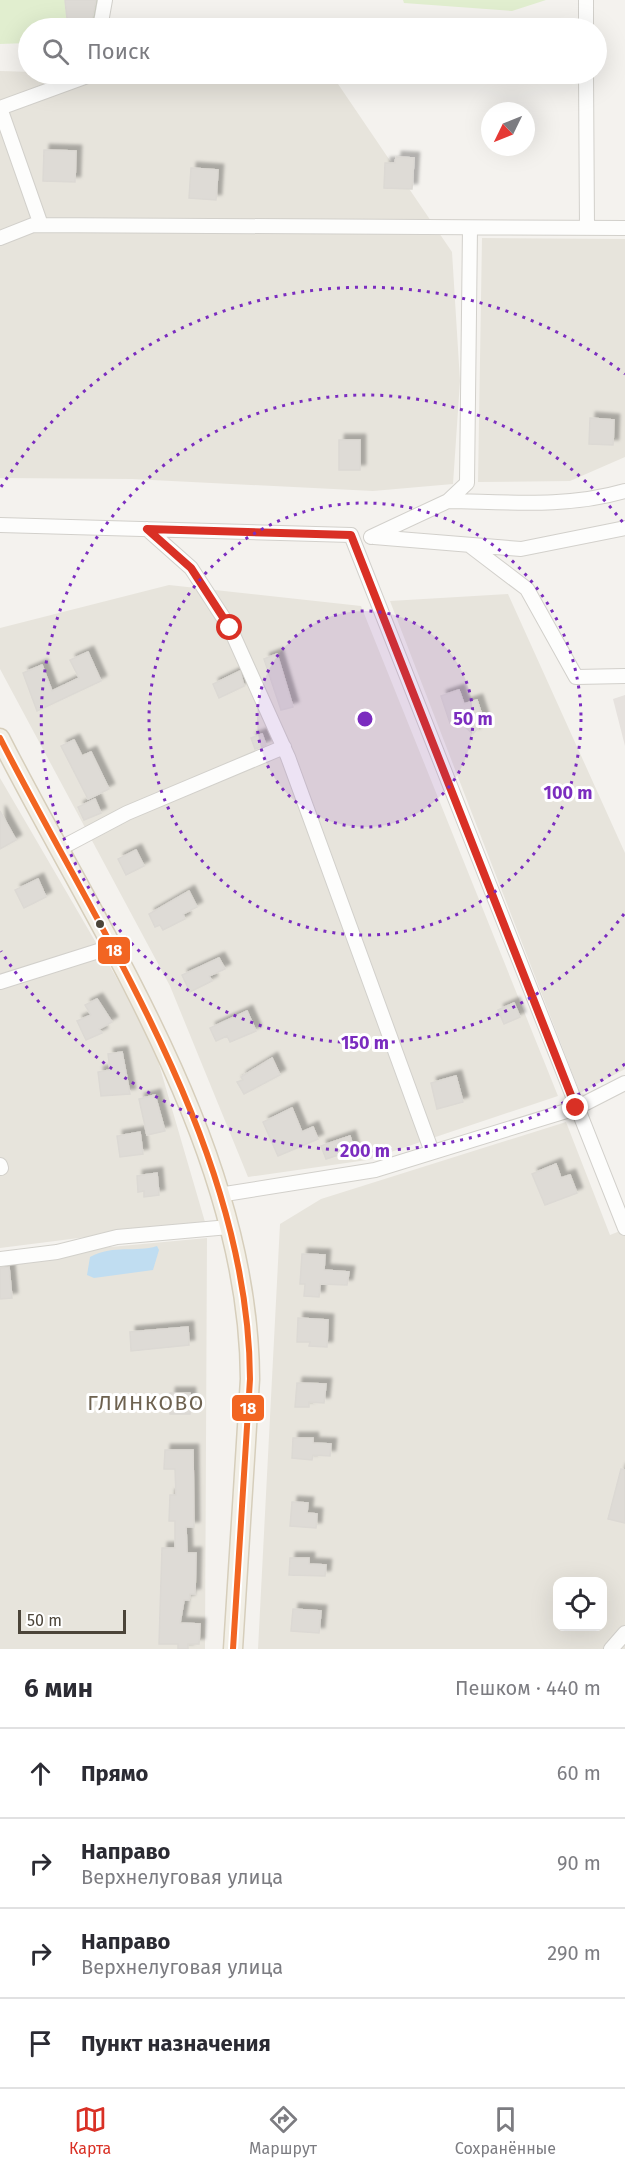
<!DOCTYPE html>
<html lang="ru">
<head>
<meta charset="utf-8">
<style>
  :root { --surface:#fff; --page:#f7f7f7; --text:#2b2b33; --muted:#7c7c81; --line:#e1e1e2; --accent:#d93025 }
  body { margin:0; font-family:"Fira Sans",sans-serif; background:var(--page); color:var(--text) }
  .controls { position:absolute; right:18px; bottom:18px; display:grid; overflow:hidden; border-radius:12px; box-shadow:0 6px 24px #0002 }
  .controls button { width:54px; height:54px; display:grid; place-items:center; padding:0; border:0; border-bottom:2px solid var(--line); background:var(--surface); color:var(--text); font:30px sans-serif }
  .compass { position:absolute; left:481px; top:102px; width:54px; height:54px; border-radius:50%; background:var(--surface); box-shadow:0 6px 24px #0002; rotate:227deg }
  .scale { position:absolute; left:18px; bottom:15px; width:108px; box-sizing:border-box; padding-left:6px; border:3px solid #4b4439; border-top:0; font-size:16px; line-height:21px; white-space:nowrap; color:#4b4439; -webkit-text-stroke:4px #fff; paint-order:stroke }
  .stop { position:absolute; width:18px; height:18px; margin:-14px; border:4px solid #d93025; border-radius:50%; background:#fff }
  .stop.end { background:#d93025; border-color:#fff; box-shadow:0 2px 6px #0008 }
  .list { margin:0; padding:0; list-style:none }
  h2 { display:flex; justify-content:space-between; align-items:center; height:78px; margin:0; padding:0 24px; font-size:26px }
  h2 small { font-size:20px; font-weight:400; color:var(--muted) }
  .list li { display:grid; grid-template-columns:39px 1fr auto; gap:18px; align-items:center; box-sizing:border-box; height:90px; padding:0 24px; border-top:2px solid var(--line) }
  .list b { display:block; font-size:22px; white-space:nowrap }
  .list p { margin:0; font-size:20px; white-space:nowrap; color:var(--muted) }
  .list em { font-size:20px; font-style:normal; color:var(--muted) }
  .icon { flex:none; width:33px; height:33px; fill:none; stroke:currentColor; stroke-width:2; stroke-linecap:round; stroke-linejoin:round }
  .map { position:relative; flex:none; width:625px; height:1649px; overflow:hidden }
  .search { position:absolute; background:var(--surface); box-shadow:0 6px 24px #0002; left:18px; right:18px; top:18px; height:66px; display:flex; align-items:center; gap:15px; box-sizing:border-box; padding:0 21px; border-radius:33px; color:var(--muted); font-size:22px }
  .sheet { height:438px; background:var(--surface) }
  nav { display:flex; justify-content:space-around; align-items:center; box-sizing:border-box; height:84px; border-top:2px solid var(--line); background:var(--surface); font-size:16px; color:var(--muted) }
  nav a { display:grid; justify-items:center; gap:3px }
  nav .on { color:var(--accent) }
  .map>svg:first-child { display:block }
</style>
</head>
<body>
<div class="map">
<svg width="625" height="1649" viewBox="0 0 625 1649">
  <defs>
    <filter id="shadow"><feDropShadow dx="5.5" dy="-5.5" stdDeviation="1.5" flood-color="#0004"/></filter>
  </defs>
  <rect width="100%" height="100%" fill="#f4f2ee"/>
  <path fill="#e7e4dc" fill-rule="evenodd" d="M0 71 336 81 452 252 460 381 453 484 373 491 132 479 0 478Z
    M482 238 625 239V457L570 481 478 482Z
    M169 585 361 606 558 1096 367 1160 248 1177 170 986 0 669V628Z
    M508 594 625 853V1069L580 1093 390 601Z
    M0 778 151 1037 205 1222 0 1248Z
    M566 1122 610 1235 625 1229V1649H258L280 1224 321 1199ZM558 1582H602V1626H558Z
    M207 1238 205 1649H0V1263L57 1252Z"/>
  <path fill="#e6e2de" d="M625 695V746L613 699Z"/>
  <path fill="#e1eecf" d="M0 0H105L100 28H28V43L0 44Z
    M403 0H546L512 11 404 3Z"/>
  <path fill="#c0ddf1" d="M157 1246 159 1250 153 1270 94 1278 87 1275 90 1257C115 1244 135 1253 157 1246Z"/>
  <path fill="#dedbd6" stroke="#dcd9d4" stroke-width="1.5" filter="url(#shadow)" d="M65 0H96L91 27 68 28Z
    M44 150 76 151 75 182 43 181Z
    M396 157 414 158 412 189 384 188 385 163H395Z
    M191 168 218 170 216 200 189 198Z
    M590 418 614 420 613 445 589 444Z
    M339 440H360V470H339Z
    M88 652 101 681 37 711 23 673 42 665 52 691 79 678 70 660Z
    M277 654 293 707 281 710 264 659Z
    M240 671 244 686 219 698 213 684Z
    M459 690 464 704 477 700 484 721 473 734 457 720 450 723 441 696Z
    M262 734 266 745 255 749 251 738Z
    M74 740 82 756 91 752 109 789 88 799 61 746Z
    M95 799 101 813 84 820 78 807Z
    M0 811 16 840 0 849Z
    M136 850 144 866 126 875 118 859Z
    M38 879 46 897 24 908 15 890Z
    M189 891 197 907 183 914 185 919 163 930 160 925 155 927 149 914Z
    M219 958 225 969 209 976 212 981 190 992 182 975Z
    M97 999 112 1022 99 1029 102 1033 86 1040 77 1021 91 1015 85 1005Z
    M514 1003 520 1017 504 1024 498 1010Z
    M247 1011 256 1031 230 1042 227 1036 216 1041 210 1028Z
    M122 1052 130 1094 101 1096 98 1072 110 1070 108 1054Z
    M272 1058 280 1075 244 1094 237 1082 243 1080 241 1077Z
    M456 1076 463 1102 437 1109 431 1083Z
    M155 1095 165 1131 147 1135 139 1099Z
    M292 1108 302 1132 313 1127 318 1139 278 1156 263 1122Z
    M140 1132 143 1154 120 1157 117 1136Z
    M350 1136 354 1150 326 1159 321 1146Z
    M556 1164 561 1178 570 1175 577 1193 545 1205 532 1174Z
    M157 1173 159 1195 144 1197V1191L138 1192 137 1176Z
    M302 1254 325 1255 324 1270 349 1272 347 1285 320 1284 319 1297 304 1296 305 1284H300Z
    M9 1267 12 1298 0 1299V1268Z
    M298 1318 328 1320 327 1347 309 1346 310 1342H297Z
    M188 1327 189 1345 131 1351 130 1332Z
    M297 1383 326 1384 324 1403 309 1402V1407H295Z
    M170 1393H190V1414H170Z
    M293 1438H313V1443L331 1444 330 1456 313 1455 312 1460 292 1458Z
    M165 1450H193L194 1527H186L187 1553H196L195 1594H190L189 1600H184L180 1623 200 1624 199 1644H188V1649H178V1644H159L162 1548H175V1521H169L170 1495H176L175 1469H164Z
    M621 1469 625 1470V1523L608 1519Z
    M292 1502 308 1503 307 1513 317 1514 316 1528 290 1526Z
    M290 1558H309V1564L326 1565 325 1576 289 1575Z
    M293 1609 321 1611 319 1633 291 1631Z"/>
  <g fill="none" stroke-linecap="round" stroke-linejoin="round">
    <defs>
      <path id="minor" d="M586 0V28
        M100 28 105 0
        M586 74 587 228
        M41 225 0 108 93 74
        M0 238 33 225 625 228
        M448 501C508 502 567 508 625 491
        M0 525 351 535 625 1228
        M147 529 191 568 230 628 288 757 432 1152
        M371 537 448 501 467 483 470 228
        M374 537 521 549 625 528
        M469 545 527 589 576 677 625 676
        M59 849 127 813 284 747
        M0 982 111 947
        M0 1165 1 1168
        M219 1195 375 1170 576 1108 625 1083
        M0 1259 57 1252 117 1237 229 1227
        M611 1649 625 1633"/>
      <path id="major" d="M0 738C101 937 249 1148 250 1379L233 1649"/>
    </defs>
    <use href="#minor" stroke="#d2d0cb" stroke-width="16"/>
    <use href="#major" stroke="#d6cebb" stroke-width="21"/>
    <use href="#minor" stroke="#fdfdfc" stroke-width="14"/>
    <use href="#major" stroke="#f2efe6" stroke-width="18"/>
    <defs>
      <path id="bus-1" d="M0 738C101 937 249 1148 250 1379L233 1649"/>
    </defs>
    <use href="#bus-1" stroke="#fff" stroke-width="10"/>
    <use href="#bus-1" stroke="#f26522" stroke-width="6"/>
  </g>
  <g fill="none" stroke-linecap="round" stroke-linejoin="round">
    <path stroke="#d93025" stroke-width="8" d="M230 628 191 568 147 529 351 535 576 1108"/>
  </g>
  <circle cx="365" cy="719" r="108" fill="#7b2cbf" fill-opacity=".12"/>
  <g fill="none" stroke="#7b2cbf" stroke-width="3" stroke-dasharray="3 6">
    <circle cx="365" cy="719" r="108"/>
    <circle cx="365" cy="719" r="216"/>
    <path d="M624 914A324 324 0 1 1 624 524"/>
    <path d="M625 1064A432 432 0 0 1 1 951M1 487A432 432 0 0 1 625 374"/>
  </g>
  <circle fill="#4b4439" stroke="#fff" stroke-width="2" cx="100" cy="924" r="5"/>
  <g text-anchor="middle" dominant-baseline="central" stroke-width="6" stroke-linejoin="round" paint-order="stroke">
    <g font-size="21" letter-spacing="1.5" fill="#6e6250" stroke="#fff">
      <text x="146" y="1403">ГЛИНКОВО</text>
    </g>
  </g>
  <circle cx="365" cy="719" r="9" fill="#7b2cbf" stroke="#fff" stroke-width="3"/>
  <g font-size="18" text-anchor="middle" font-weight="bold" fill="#7b2cbf" stroke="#fff" stroke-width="6" stroke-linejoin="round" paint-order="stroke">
    <text x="473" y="725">50 m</text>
    <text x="568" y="799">100 m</text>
    <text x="365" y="1049">150 m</text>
    <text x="365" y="1157">200 m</text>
  </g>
  <g stroke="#fff" stroke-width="2">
    <rect x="97" y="936" width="34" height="29" rx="6" fill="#f26522"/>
    <rect x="231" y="1394" width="34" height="28" rx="6" fill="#f26522"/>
  </g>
  <g font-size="16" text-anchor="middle" font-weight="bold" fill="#fff">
    <text x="114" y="956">18</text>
    <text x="248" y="1414">18</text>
  </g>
</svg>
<div class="controls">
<button><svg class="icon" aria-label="locate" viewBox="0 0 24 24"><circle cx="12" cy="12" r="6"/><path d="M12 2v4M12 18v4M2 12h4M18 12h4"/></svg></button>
</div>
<svg class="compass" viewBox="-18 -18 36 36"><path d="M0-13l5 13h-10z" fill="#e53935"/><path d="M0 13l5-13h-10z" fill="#7c7c81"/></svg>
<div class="scale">50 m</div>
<div class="stop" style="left:230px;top:628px"></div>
<div class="stop end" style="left:576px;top:1108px"></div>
<div class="search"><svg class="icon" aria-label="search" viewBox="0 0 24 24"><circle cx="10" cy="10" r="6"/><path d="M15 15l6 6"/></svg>Поиск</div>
</div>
<section class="sheet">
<h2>6 мин<small>Пешком · 440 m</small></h2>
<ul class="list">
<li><svg class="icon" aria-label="ahead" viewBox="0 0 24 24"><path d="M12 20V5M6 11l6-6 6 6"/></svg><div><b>Прямо</b></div><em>60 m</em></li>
<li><svg class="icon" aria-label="right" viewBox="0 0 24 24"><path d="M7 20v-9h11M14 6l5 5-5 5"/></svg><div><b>Направо</b><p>Верхнелуговая улица</p></div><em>90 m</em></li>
<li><svg class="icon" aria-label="right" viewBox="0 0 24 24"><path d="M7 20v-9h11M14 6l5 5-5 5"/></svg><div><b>Направо</b><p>Верхнелуговая улица</p></div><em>290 m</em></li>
<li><svg class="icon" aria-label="arrive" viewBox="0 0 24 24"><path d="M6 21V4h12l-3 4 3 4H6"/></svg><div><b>Пункт назначения</b></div></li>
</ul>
</section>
<nav>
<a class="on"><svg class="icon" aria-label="map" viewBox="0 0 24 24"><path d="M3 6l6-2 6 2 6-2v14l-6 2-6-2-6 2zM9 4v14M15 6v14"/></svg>Карта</a>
<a><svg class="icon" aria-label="directions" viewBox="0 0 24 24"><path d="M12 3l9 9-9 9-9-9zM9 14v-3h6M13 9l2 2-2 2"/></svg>Маршрут</a>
<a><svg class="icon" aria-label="saved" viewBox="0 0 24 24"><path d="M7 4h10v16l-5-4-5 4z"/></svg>Сохранённые</a>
</nav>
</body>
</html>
